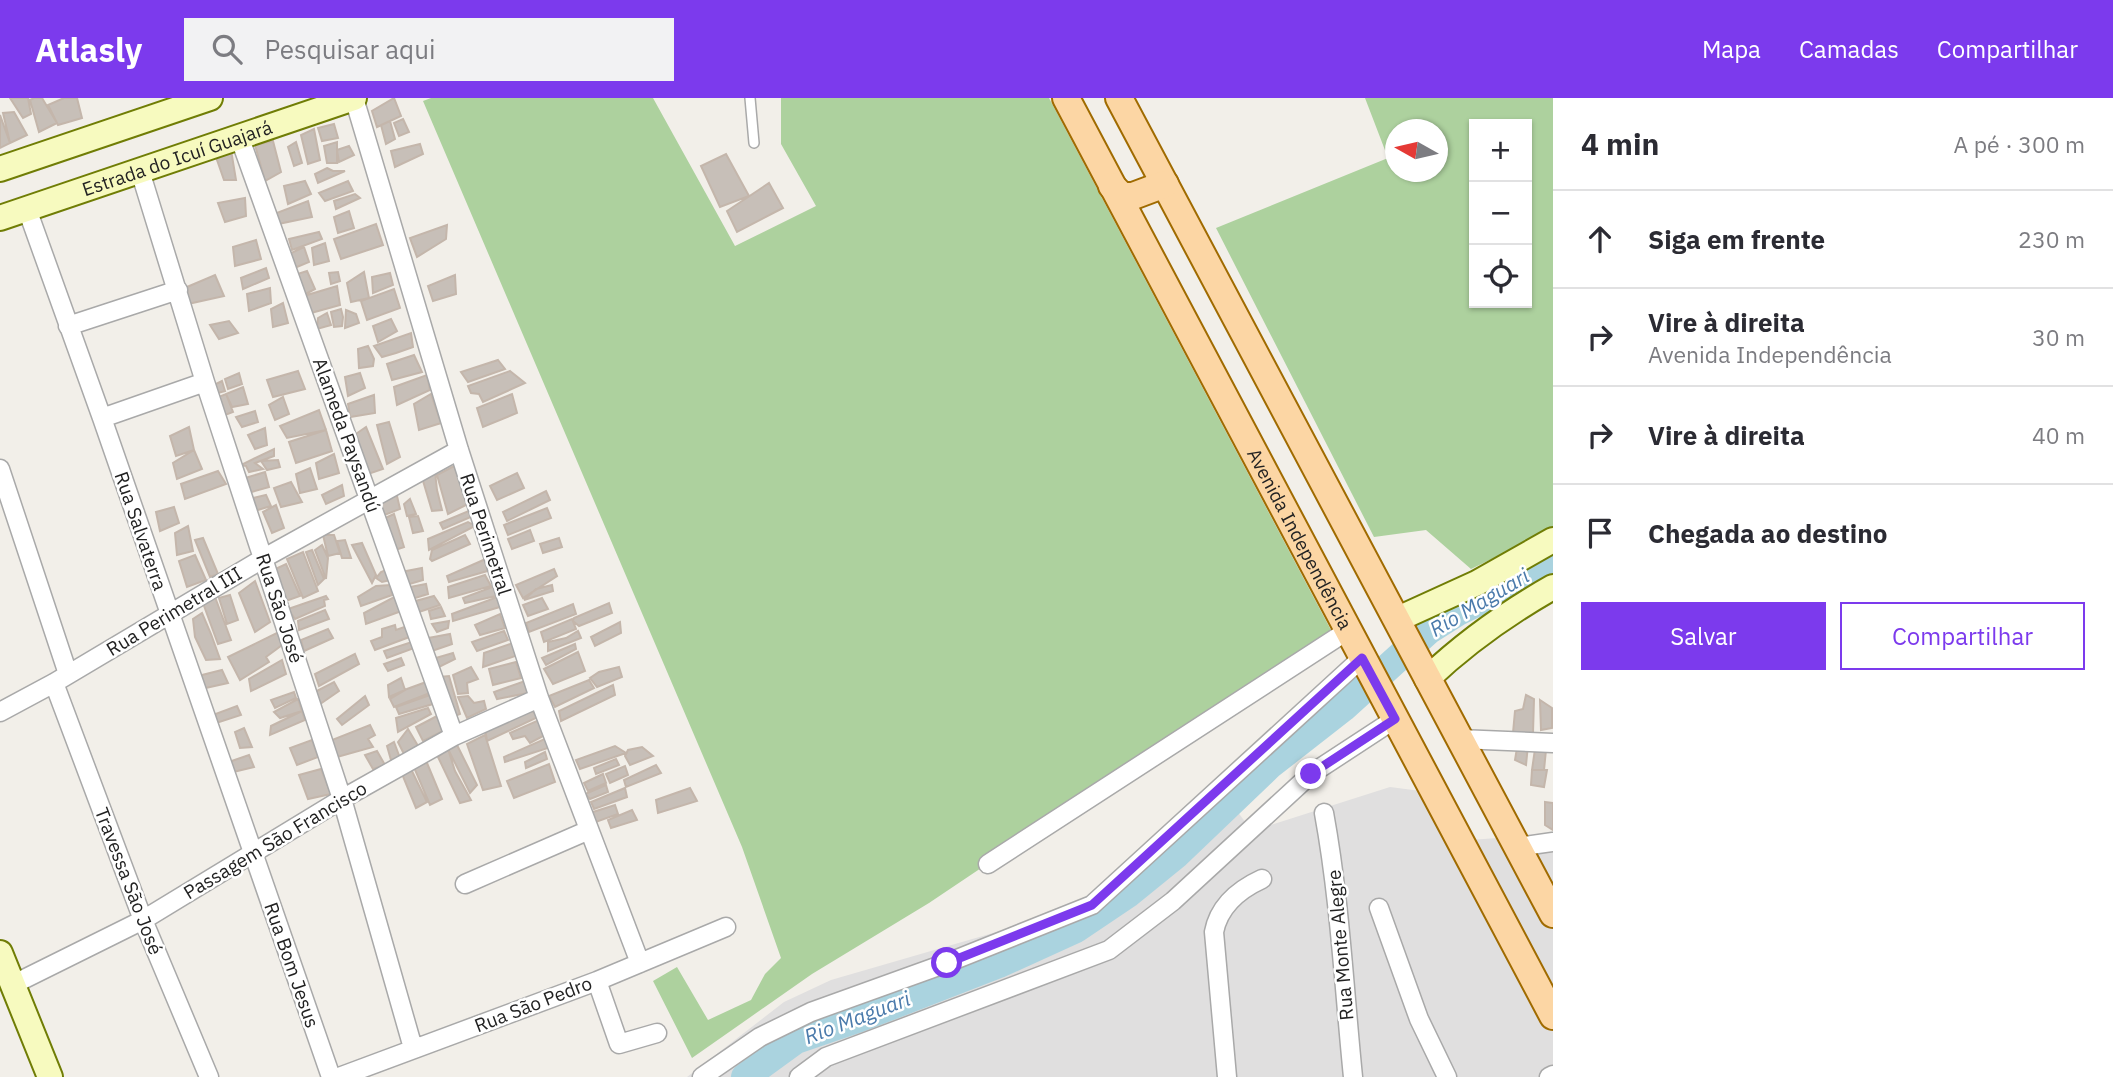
<!DOCTYPE html>
<html lang="pt">
<head>
<meta charset="utf-8">
<style>
  :root { --surface:#fff; --page:#f2f2f3; --text:#2b2b33; --muted:#7c7c81; --line:#e1e1e2; --accent:#7c3aed }
  body { margin:0; font-family:"IBM Plex Sans",sans-serif; background:var(--page); color:var(--text) }
  .controls { position:absolute; right:21px; top:21px; display:grid; overflow:hidden; border-radius:0px; box-shadow:0 2px 5px #0004 }
  .controls button { width:63px; height:63px; display:grid; place-items:center; padding:0; border:0; border-bottom:2px solid var(--line); background:var(--surface); color:var(--text); font:35px sans-serif }
  .compass { position:absolute; left:1385px; top:21px; width:63px; height:63px; border-radius:50%; background:var(--surface); box-shadow:0 2px 5px #0004; rotate:278deg }
  .stop { position:absolute; width:21px; height:21px; margin:-16px; border:5px solid #7c3aed; border-radius:50%; background:#fff }
  .stop.end { background:#7c3aed; border-color:#fff; box-shadow:0 2px 7px #0008 }
  .list { margin:0; padding:0; list-style:none }
  h2 { display:flex; justify-content:space-between; align-items:center; height:91px; margin:0; padding:0 28px; font-size:30px }
  h2 small { font-size:23px; font-weight:400; color:var(--muted) }
  .list li { display:grid; grid-template-columns:46px 1fr auto; gap:21px; align-items:center; box-sizing:border-box; height:98px; padding:0 28px; border-top:2px solid var(--line) }
  .list b { display:block; font-size:26px; white-space:nowrap }
  .list p { margin:0; font-size:23px; white-space:nowrap; color:var(--muted) }
  .list em { font-size:23px; font-style:normal; color:var(--muted) }
  .actions { display:flex; gap:14px; padding:21px 28px }
  .actions a { flex:1; padding:16px 0; border:2px solid var(--accent); border-radius:0px; text-align:center; font-size:24px; color:var(--accent) }
  .actions .main { background:var(--accent); color:#fff }
  .icon { flex:none; width:38px; height:38px; fill:none; stroke:currentColor; stroke-width:2; stroke-linecap:round; stroke-linejoin:round }
  .map { position:relative; flex:none; width:1553px; height:979px; overflow:hidden }
  header { display:flex; align-items:center; gap:42px; box-sizing:border-box; height:98px; padding:0 35px; background:var(--accent); color:#fff }
  header strong { font-size:33px }
  nav { display:flex; gap:38px; margin-inline-start:auto; font-size:24px }
  .search { width:490px; height:63px; background:var(--page); display:flex; align-items:center; gap:18px; box-sizing:border-box; padding:0 24px; border-radius:0px; color:var(--muted); font-size:26px }
  main { display:flex }
  aside { flex:1; background:var(--surface) }
  .map>svg:first-child { display:block }
</style>
</head>
<body>
<header>
<strong>Atlasly</strong>
<div class="search"><svg class="icon" aria-label="search" viewBox="0 0 24 24"><circle cx="10" cy="10" r="6"/><path d="M15 15l6 6"/></svg>Pesquisar aqui</div>
<nav><a>Mapa</a><a>Camadas</a><a>Compartilhar</a></nav>
</header>
<main>
<div class="map">
<svg width="1553" height="979" viewBox="0 0 1553 979">
  <rect width="100%" height="100%" fill="#f2efe9"/>
  <path fill="#e0dfdf" d="M1390 689 1436 695 1455 743 1553 736V979H687L784 904 831 882 1024 826 1135 780 1222 693 1252 733Z"/>
  <path fill="#add19e" fill-rule="evenodd" d="M431 0H653L735 148 816 108 781 46V0H1049L1332 534 929 805 812 876 692 960 653 883 677 869 708 922 751 902 765 876 781 860 742 749 423 3Z
    M1365 0H1553V486L1506 454 1471 471 1426 432 1374 439 1216 130 1388 60ZM1474 26H1527V205H1474ZM1395 32H1437V74H1395Z"/>
  <g fill="none" stroke-linecap="round" stroke-linejoin="round">
    <path stroke="#aad3df" stroke-width="28" d="M745 979 796 942 860 920 999 866 1076 831 1128 796 1176 757 1270 667 1343 610 1428 533 1458 514 1493 497 1553 460"/>
  </g>
  <path fill="#c7bfb8" stroke="#c4b6ab" stroke-width="2" d="M10 0H28L31 16 23 20Z
    M34 0H42L57 25 39 34 30 2Z
    M64 0H77L82 20 58 27 48 7Z
    M394 0 401 18 377 29 372 13Z
    M14 14 27 37 10 45 3 15Z
    M0 17 10 45 0 50Z
    M403 21 409 34 399 38 394 25Z
    M390 23 395 41 386 46 381 27Z
    M334 26 338 40 322 43 318 30Z
    M314 31 320 62 308 66 301 37Z
    M273 43 281 74 265 83 255 47Z
    M296 44 302 65 294 68 288 49Z
    M337 44V65H327L324 48Z
    M420 46 423 56 395 69 391 53Z
    M349 48 354 57 339 64 337 52Z
    M231 52 236 82H224L216 59Z
    M726 56 749 98 720 109 701 68Z
    M327 70 333 73H345L318 85 315 76Z
    M305 83 311 96 288 106 284 88Z
    M348 83 353 93 325 103 319 95Z
    M769 85 783 110 737 134 727 113Z
    M355 96 360 100 336 111 334 103Z
    M245 100 246 118 225 124 218 105Z
    M308 103 312 119 278 126 274 116Z
    M349 113 354 130 338 135 334 119Z
    M376 126 383 147 341 161 334 141Z
    M447 127 446 141 417 159 410 140Z
    M319 134 322 141 292 152 289 141Z
    M256 142 261 161 235 168 233 149Z
    M325 145 329 163 314 167 312 150Z
    M304 149 309 164 292 171 289 156Z
    M266 170 269 180 243 191 241 180Z
    M307 173 315 191 300 199 291 178Z
    M338 174 340 183 331 186 329 175Z
    M364 174 369 200 351 204 347 185Z
    M390 175 393 187 373 195 372 179Z
    M215 177 224 198 188 206 187 189Z
    M455 177 456 196 433 203 428 188Z
    M337 188 340 207 311 215 304 198Z
    M270 190 271 205 249 213 247 196Z
    M394 191 400 210 367 222 361 203Z
    M283 205 288 225 273 229 271 211Z
    M341 211 343 219 342 228 334 229 331 214Z
    M346 212 356 216 359 225 345 230Z
    M327 215 331 227 317 231 318 220Z
    M391 221 397 233 378 244 373 228Z
    M229 223 238 235 219 241 210 227Z
    M411 235 413 249 396 255 382 259 374 248Z
    M368 248 374 261 373 268 359 270 358 251Z
    M414 257 422 274 392 282 387 266Z
    M498 262 505 271 468 284 461 274Z
    M298 273 305 291 273 299 267 282Z
    M510 273 525 285 483 304 479 296 471 295 468 288Z
    M239 275 242 286 228 291 225 281Z
    M360 275 365 290 348 298 345 279Z
    M427 277 430 292 397 307 394 289Z
    M222 283 225 293 214 296 210 289Z
    M243 289 248 306 232 309 226 296Z
    M226 296 233 314 220 319 216 300Z
    M431 296 441 325 419 332 414 306Z
    M512 296 517 315 483 329 477 310Z
    M374 297 375 315 350 319 348 306Z
    M283 299 289 316 275 322 269 307Z
    M319 312 326 332 287 340 280 328Z
    M255 313 258 324 242 329 236 319Z
    M389 324 400 359 387 366 377 327Z
    M189 329 194 352 176 358 170 338Z
    M366 329 383 371 365 377 350 340Z
    M265 330 267 347 255 351 248 337Z
    M326 332 332 353 296 365 289 344Z
    M274 351V358L255 365 263 371 249 374 246 368 241 367Z
    M194 352 202 371 177 381 173 365Z
    M334 356 339 375 319 381 316 365Z
    M278 362 280 369 267 372 261 363Z
    M454 368 468 406 448 416 437 377Z
    M310 370 317 391 300 395 296 376Z
    M218 373 226 386 185 401 181 386Z
    M265 374 269 389 248 395 242 381Z
    M435 374 437 392 442 412 432 413 421 376Z
    M517 375 524 390 497 402 490 388Z
    M291 384 302 404 281 409 274 390Z
    M342 387 344 398 326 406 322 397Z
    M546 393 550 402 507 423 503 414Z
    M266 397 271 408 251 414 249 401Z
    M397 398 400 411 382 418 378 403Z
    M410 401 416 416 407 418 404 406Z
    M276 407 284 430 272 435 263 414Z
    M174 409 179 425 160 433 156 414Z
    M547 410 551 420 508 437 504 427Z
    M471 412 473 418 443 431 440 425Z
    M394 416 404 449 395 452 381 422Z
    M418 418 423 433 413 435 409 419Z
    M468 424 475 428 429 452 428 441Z
    M188 428 193 453 177 457 175 435Z
    M530 432 534 443 512 451 508 441Z
    M323 437H334L340 455 328 458Z
    M465 437 470 446 432 463 430 461 432 452Z
    M203 440 218 476 210 479 195 442Z
    M559 440 562 449 543 455 540 446Z
    M345 442 351 460H342L337 443Z
    M362 445 376 477 372 485 352 447Z
    M322 447 328 460 326 481 315 452Z
    M312 452 324 481 318 487 306 454Z
    M303 454 318 493 303 500 287 461Z
    M195 457 206 482 187 489 179 463Z
    M488 460 491 472 449 484 447 478Z
    M286 466 300 498 283 504 271 473Z
    M391 470 395 481 382 484 376 480 381 474Z
    M422 470 423 482 406 487 401 474Z
    M554 471 557 478 523 500 516 487Z
    M485 477 491 488 449 500 448 489Z
    M255 483 270 524 255 534 239 495Z
    M426 486 428 496 412 501 410 489Z
    M390 487 392 497 361 508 358 499 376 488Z
    M552 487 553 493 524 502 536 491Z
    M495 488 496 498 465 505 463 500Z
    M400 496 404 512 366 526 364 515Z
    M230 497 238 522 227 526 219 500Z
    M326 498 328 501 324 502 325 508 295 521 288 511Z
    M434 498 440 507 416 515 412 504Z
    M500 498 503 508 453 523 452 516Z
    M215 499 231 542 218 546 203 505Z
    M542 500 548 511 528 518 523 507Z
    M609 505 612 515 579 528 573 523 574 520Z
    M573 506 576 516 529 534 526 525Z
    M441 509 445 518 431 521 429 513Z
    M325 512 329 521 299 532 298 523Z
    M202 515 211 536 220 561 206 562 195 539 193 521Z
    M500 516 505 530 480 537 475 527Z
    M572 521 576 531 544 544 541 534Z
    M449 523 448 530 437 534 432 526Z
    M620 524 621 535 595 548 591 539Z
    M395 527 396 532 410 527 412 538 375 552 371 543 382 539V531Z
    M328 531 333 540 304 553 301 542Z
    M504 533 508 542 477 553 472 544Z
    M578 533 581 540 548 553V544L566 540Z
    M279 534 282 547 266 559 269 564 240 582 228 559Z
    M450 536 452 546 432 553 428 540Z
    M415 543 417 549 387 560 384 553Z
    M516 544 521 556 483 569 484 555Z
    M575 546 576 551 546 567 542 560Z
    M578 554 585 573 553 586 544 571Z
    M453 555 455 561 437 570 432 561Z
    M355 556 359 566 319 588 315 576Z
    M401 560 404 567 388 573 384 566Z
    M282 562 286 576 251 593 249 581Z
    M516 564 521 580 493 587 489 571Z
    M471 569 478 581 467 585 468 595 458 596 453 577Z
    M619 569 622 579 597 589 590 580 599 574Z
    M222 572 228 585 201 591 198 578Z
    M449 578 460 616 455 618 438 579Z
    M401 580 405 592 389 599 388 587Z
    M589 582 594 590 555 609 549 598Z
    M429 583 430 595 394 609 390 601 407 591Z
    M525 583 528 595 497 601 494 594Z
    M334 584 339 593 320 606 313 595Z
    M613 587 615 597 561 623 559 613Z
    M294 594 296 600 275 610 271 602Z
    M430 597 433 606 399 616 396 609Z
    M1526 597 1534 601 1533 635H1513L1515 613 1523 611Z
    M365 598 369 607 342 627 337 621Z
    M468 598 474 605 484 603 486 611 467 620 458 599Z
    M298 601 302 613 280 620 274 614Z
    M1540 602 1552 610V630L1541 632Z
    M237 608 241 617 213 626 210 618Z
    M529 609 538 619 487 643 485 630Z
    M428 610 431 616 398 634 396 620Z
    M302 613 305 622 270 637 271 628Z
    M439 617 445 632 423 643 416 629Z
    M539 622 545 637 530 645 525 638 513 641 510 635Z
    M370 627 375 637 368 641 373 649 337 659 332 642Z
    M244 630 252 649 240 650 235 634Z
    M408 631 418 648 404 656 398 644Z
    M485 637 501 688 483 692 467 646Z
    M547 640 551 649 505 664 504 659Z
    M312 642 318 659 297 667 290 650Z
    M394 644 400 660 391 662 387 648Z
    M1536 644 1546 652 1544 672H1532Z
    M457 647 477 687 470 695 448 651Z
    M1528 647 1526 667 1515 662 1517 650Z
    M615 648 626 655 580 671 576 662Z
    M642 649 653 658 630 667 625 658 628 652Z
    M448 651 455 673 471 702 460 705 438 659Z
    M377 653 385 667 373 671 365 657Z
    M545 654 547 661 526 670 525 664Z
    M249 657 254 669 229 675 226 665Z
    M616 661 619 667 596 676 594 670Z
    M427 665 442 701 430 707 413 667Z
    M549 666 555 684 514 700 507 683Z
    M656 667 661 675 626 689 624 682Z
    M625 668 628 677 610 685 606 676Z
    M321 671 331 696 308 701 299 677Z
    M411 671 427 704 416 710 402 676Z
    M1532 672H1547L1544 689 1531 687Z
    M603 676 606 685 588 693 584 685Z
    M606 687 608 694 590 701 585 696Z
    M625 690 627 699 594 711 591 704Z
    M690 690 697 703 658 715 656 702Z
    M1545 704 1553 705V732L1545 727Z
    M615 707 618 716 593 725 590 715Z
    M632 712 637 722 611 730 608 722Z"/>
  <g fill="none" stroke-linecap="round" stroke-linejoin="round">
    <defs>
      <path id="service" d="M750 0 754 45"/>
      <path id="minor" d="M354 0 459 352 539 600 640 865
        M239 38 454 638
        M140 73 205 284 342 701 413 950
        M27 111 102 320 331 979
        M68 228 178 192
        M102 320 205 284
        M0 371 68 576
        M54 585 143 822 209 979
        M0 614 54 585 264 460 459 352
        M1459 641 1553 645
        M1324 715C1340 802 1344 890 1353 979
        M1517 749 1553 744
        M988 766 1347 533
        M465 786 589 732
        M1379 810 1419 921 1447 979
        M597 883 619 946 657 935
        M12 887 143 822 342 701 454 638 539 600
        M339 979 597 883 726 829
        M702 979 760 939 811 914 947 865 1092 807 1362 560
        M799 979 826 959 1109 852 1173 803 1311 676 1395 621
        M1227 979 1214 834C1219 808 1238 792 1262 781
        M1549 979 1553 977"/>
      <g id="secondary">
        <path d="M0 71 210 0"/>
        <path id="s1" d="M0 120 354 0"/>
        <path d="M1398 521 1477 485 1553 442"/>
        <path d="M1427 581C1465 545 1507 515 1553 489"/>
        <path d="M0 855 50 979"/>
      </g>
      <g id="primary">
        <path id="s2" d="M1066 0 1553 918"/>
        <path d="M1119 0 1553 816"/>
        <path d="M1112 88 1122 98H1133L1165 86"/>
      </g>
    </defs>
    <use href="#service" stroke="#a9a9a9" stroke-width="12"/>
    <use href="#minor" stroke="#a9a9a9" stroke-width="21"/>
    <use href="#secondary" stroke="#707d05" stroke-width="28"/>
    <use href="#primary" stroke="#a06b00" stroke-width="30"/>
    <use href="#service" stroke="#fff" stroke-width="9"/>
    <use href="#minor" stroke="#fff" stroke-width="18"/>
    <use href="#secondary" stroke="#f7fabf" stroke-width="24"/>
    <use href="#primary" stroke="#fcd6a4" stroke-width="26"/>
  </g>
  <g fill="none" stroke-linecap="round" stroke-linejoin="round">
    <path stroke="#7c3aed" stroke-width="9" d="M947 865 1092 807 1362 560 1395 621 1311 676"/>
  </g>
  <g text-anchor="middle" dominant-baseline="central" stroke-width="5" stroke-linejoin="round" paint-order="stroke">
    <g font-size="19" fill="#222" stroke="#fff">
      <text stroke="none"><textPath href="#s1" startOffset="187">Estrada do Icuí Guajará</textPath></text>
      <text transform="translate(347 337) rotate(70)">Alameda Paysandú</text>
      <text transform="translate(141 433) rotate(71)">Rua Salvaterra</text>
      <text transform="translate(486 436) rotate(72)">Rua Perimetral</text>
      <text stroke="none"><textPath href="#s2" startOffset="499">Avenida Independência</textPath></text>
      <text transform="translate(280 510) rotate(72)">Rua São José</text>
      <text transform="translate(174 513) rotate(-31)">Rua Perimetral III</text>
      <text transform="translate(275 742) rotate(-31)">Passagem São Francisco</text>
      <text transform="translate(129 783) rotate(69)">Travessa São José</text>
      <text transform="translate(1340 847) rotate(-95)">Rua Monte Alegre</text>
      <text transform="translate(292 867) rotate(71)">Rua Bom Jesus</text>
      <text transform="translate(533 906) rotate(-21)">Rua São Pedro</text>
    </g>
    <g font-size="21" font-style="italic" fill="#4a7aab" stroke="#fff">
      <text transform="translate(1479 504) rotate(-31)">Rio Maguari</text>
      <text transform="translate(857 919) rotate(-21)">Rio Maguari</text>
    </g>
  </g>
</svg>
<div class="controls">
<button>+</button>
<button>−</button>
<button><svg class="icon" aria-label="locate" viewBox="0 0 24 24"><circle cx="12" cy="12" r="6"/><path d="M12 2v4M12 18v4M2 12h4M18 12h4"/></svg></button>
</div>
<svg class="compass" viewBox="-18 -18 36 36"><path d="M0-13l5 13h-10z" fill="#e53935"/><path d="M0 13l5-13h-10z" fill="#7c7c81"/></svg>
<div class="stop" style="left:947px;top:865px"></div>
<div class="stop end" style="left:1311px;top:676px"></div>
</div>
<aside>
<h2>4 min<small>A pé · 300 m</small></h2>
<ul class="list">
<li><svg class="icon" aria-label="ahead" viewBox="0 0 24 24"><path d="M12 20V5M6 11l6-6 6 6"/></svg><div><b>Siga em frente</b></div><em>230 m</em></li>
<li><svg class="icon" aria-label="right" viewBox="0 0 24 24"><path d="M7 20v-9h11M14 6l5 5-5 5"/></svg><div><b>Vire à direita</b><p>Avenida Independência</p></div><em>30 m</em></li>
<li><svg class="icon" aria-label="right" viewBox="0 0 24 24"><path d="M7 20v-9h11M14 6l5 5-5 5"/></svg><div><b>Vire à direita</b></div><em>40 m</em></li>
<li><svg class="icon" aria-label="arrive" viewBox="0 0 24 24"><path d="M6 21V4h12l-3 4 3 4H6"/></svg><div><b>Chegada ao destino</b></div></li>
</ul>
<div class="actions"><a class="main">Salvar</a><a>Compartilhar</a></div>
</aside>
</main>
</body>
</html>
